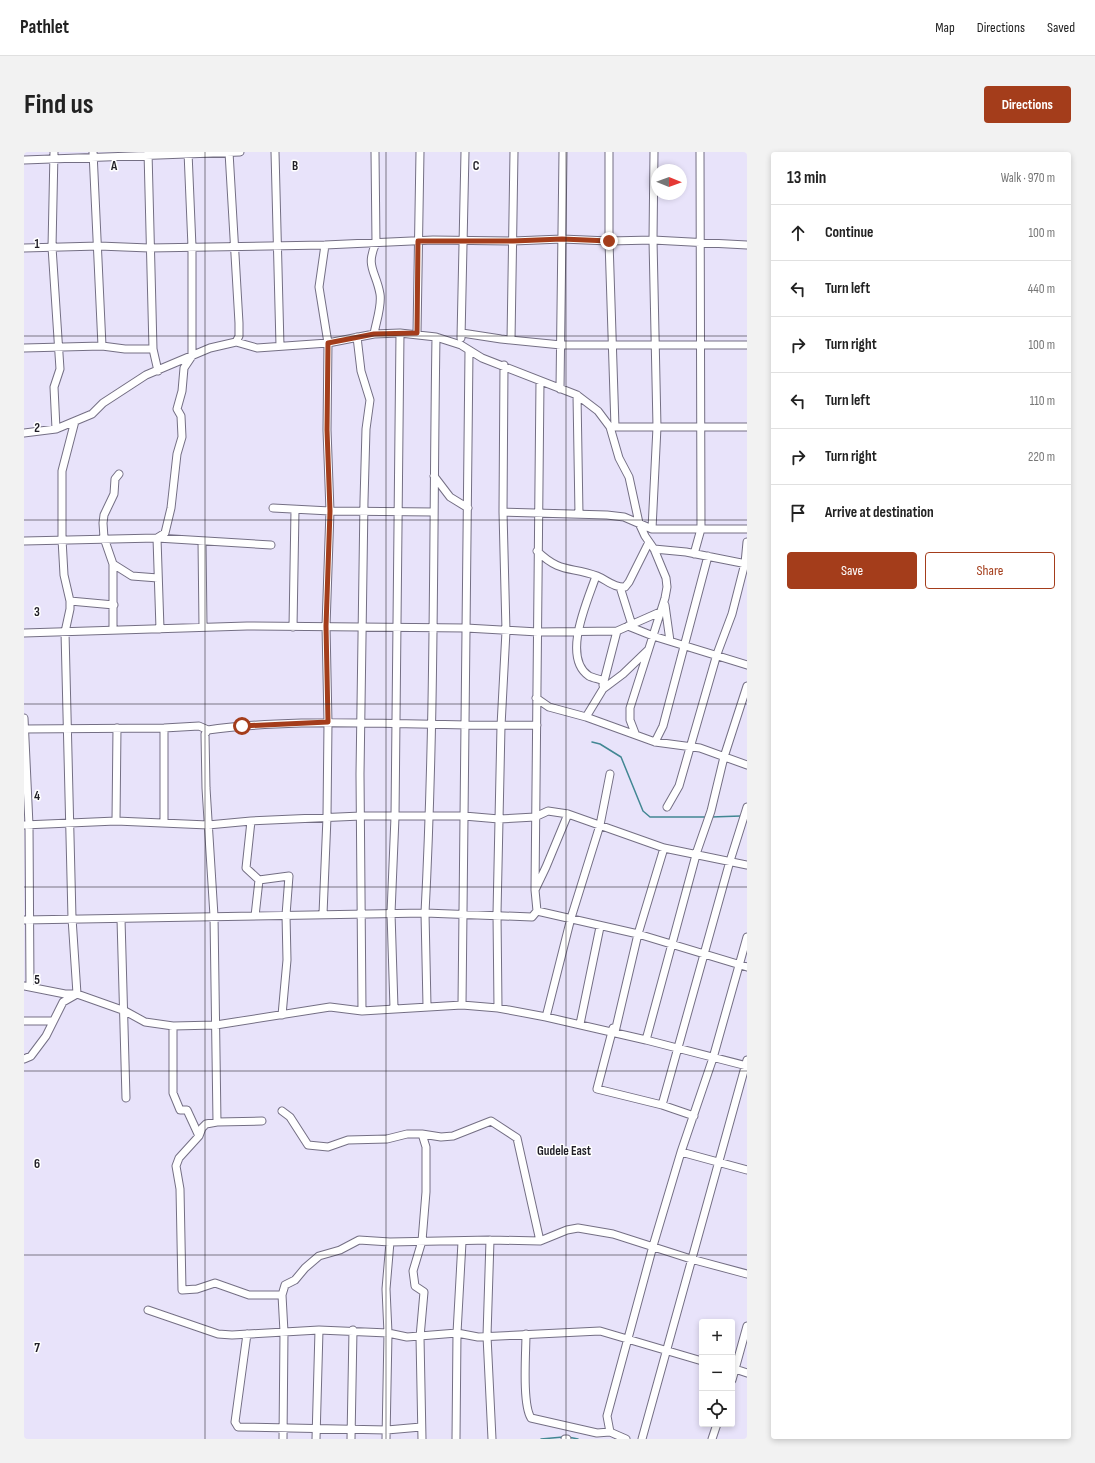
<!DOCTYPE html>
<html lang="en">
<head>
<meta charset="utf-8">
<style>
  :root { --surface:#fff; --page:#f2f2f2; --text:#222; --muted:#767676; --line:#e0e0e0; --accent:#a43d1b }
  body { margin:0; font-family:"Sofia Sans Condensed",sans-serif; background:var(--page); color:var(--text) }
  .controls { position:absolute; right:12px; bottom:12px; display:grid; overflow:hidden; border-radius:4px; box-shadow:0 2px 6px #0003 }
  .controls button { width:36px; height:36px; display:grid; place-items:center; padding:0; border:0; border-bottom:1px solid var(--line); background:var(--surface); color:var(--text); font:20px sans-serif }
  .compass { position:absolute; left:627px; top:12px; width:36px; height:36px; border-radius:50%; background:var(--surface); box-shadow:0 2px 6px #0003; rotate:91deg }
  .stop { position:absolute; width:12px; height:12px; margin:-9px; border:3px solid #a43d1b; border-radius:50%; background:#fff }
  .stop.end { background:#a43d1b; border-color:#fff; box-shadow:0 1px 4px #0008 }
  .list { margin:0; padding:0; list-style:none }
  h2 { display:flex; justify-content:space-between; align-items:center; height:52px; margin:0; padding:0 16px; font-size:17px }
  h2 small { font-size:13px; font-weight:400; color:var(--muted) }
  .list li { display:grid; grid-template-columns:26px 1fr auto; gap:12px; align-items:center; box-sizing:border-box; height:56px; padding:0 16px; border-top:1px solid var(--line) }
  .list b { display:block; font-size:15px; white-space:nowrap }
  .list em { font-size:13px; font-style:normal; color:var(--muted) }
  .actions { display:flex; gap:8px; padding:12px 16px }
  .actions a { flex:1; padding:9px 0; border:1px solid var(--accent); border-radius:4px; text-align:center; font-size:14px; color:var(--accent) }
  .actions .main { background:var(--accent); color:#fff }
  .icon { flex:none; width:22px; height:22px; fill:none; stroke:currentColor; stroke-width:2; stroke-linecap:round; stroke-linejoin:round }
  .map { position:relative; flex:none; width:723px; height:1287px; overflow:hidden; border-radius:4px }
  header { display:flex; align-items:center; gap:24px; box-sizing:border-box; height:56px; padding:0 20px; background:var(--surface); border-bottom:1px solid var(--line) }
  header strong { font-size:19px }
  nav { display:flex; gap:22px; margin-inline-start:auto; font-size:14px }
  .intro { display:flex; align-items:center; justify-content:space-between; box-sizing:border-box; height:96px; padding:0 24px }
  h1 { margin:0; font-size:28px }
  .button { padding:10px 18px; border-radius:4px; background:var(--accent); color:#fff; font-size:14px; font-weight:700 }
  main { display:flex; gap:24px; padding:0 24px }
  aside { flex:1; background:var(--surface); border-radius:4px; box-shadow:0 2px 6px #0003 }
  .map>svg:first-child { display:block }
</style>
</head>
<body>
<header>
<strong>Pathlet</strong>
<nav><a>Map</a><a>Directions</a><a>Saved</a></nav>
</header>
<div class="intro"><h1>Find us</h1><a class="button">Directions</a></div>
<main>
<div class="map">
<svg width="723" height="1287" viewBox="0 0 723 1287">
  <rect width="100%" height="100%" fill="#e8e3fa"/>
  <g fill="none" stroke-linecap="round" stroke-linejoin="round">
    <path stroke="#428793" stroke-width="1.5" d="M568 590 576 592 597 605 619 659 626 665H683
      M687 665 717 664
      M544 1285 554 1287
      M517 1287 539 1285"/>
    <defs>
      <path id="minor" d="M30 0 28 95 36 217 30 235 32 277
        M69 0 78 194
        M124 0 129 197 134 219
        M205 0 215 171V184L212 190
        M251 0 256 194
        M585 0V89L591 275
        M0 8 216 0
        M0 96 75 94 125 96 301 93 409 88 489 89 538 87 585 89 629 88 723 93
        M393 181 396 0
        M438 181 477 187 537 193H723
        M350 182C352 170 358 154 356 142 352 119 341 115 352 91L351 0
        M333 185 337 219 346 248 342 277 340 349 336 622 338 859
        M437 186 441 0
        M487 188 490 0
        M0 196 78 194 101 197H129
        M536 237 539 0
        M553 243 555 362
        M587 275H723
        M0 281 32 277 68 262 79 251 122 223 186 196 212 190 233 196 304 191 350 182 376 181 412 185 437 193 458 206 553 243 574 259 586 275 595 306 605 325 615 371 621 384 630 397 642 426 643 435 641 446 606 556V568L611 581
        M410 324 426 345 444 356
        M249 356 306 359 410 360
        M479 360 583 363 600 365 628 377H723
        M628 377 633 275 629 88 630 0
        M0 389 133 386 247 393
        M178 389 179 475
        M630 397 662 400 723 412
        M513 399C537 422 546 414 573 424 583 428 590 436 601 435L605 430 625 390
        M670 402 677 377 676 0
        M89 412 108 424 134 426
        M572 424C564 448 537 505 565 524 569 526 575 527 580 529
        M596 435 608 473
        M46 449 90 453
        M641 453 646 489
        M604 474 629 484 723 513
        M269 475 271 358
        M136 477 133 386 141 381 147 356 153 302 158 285 157 264 153 257 158 239 160 216 168 204V95L164 0
        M89 478V412L80 386 79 371 80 363 90 342 91 327 95 322
        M0 481 223 474 442 476 514 480 593 479 636 460
        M579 533 593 479
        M512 546 525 555 562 565 631 590 676 596 723 613
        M562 565 579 537 599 522 624 498
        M0 566 5 673 6 835
        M140 576V670
        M0 577 140 576 175 574 184 578
        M631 590 639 574 684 404
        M643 655 655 634 693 502 708 462 721 411 723 390
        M92 669 93 576
        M227 669 222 716 235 728 231 764
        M0 673 92 669 184 673 227 669 337 664H440L475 667 511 665 524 659 544 662 640 696 723 713
        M672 702 687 659 700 605 723 534
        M235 728 265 724 262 763 263 808 258 863
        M511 738 516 229
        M513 759 511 738 522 715 544 662
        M299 762 303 665 304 571 302 474 306 359 303 278 304 191 295 135 301 93
        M97 767 102 946
        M0 768 401 761C411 569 409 377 412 185
        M0 834 41 842H53L101 859 121 870 149 874 192 873 306 855 338 859 438 853 474 856 522 865 622 888 672 703
        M438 853 445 199
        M403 854 401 761 508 765 513 759 614 782 723 815
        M370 856 367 761 371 665 376 181
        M474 856 473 762 477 574 482 479 479 360 480 213
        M522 865 547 766 576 673 586 622
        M0 869H29
        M556 872 576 775
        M149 874V941L156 958H163L175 984
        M589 876 573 937 638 953 670 964
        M591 880 614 782 640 696
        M622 888 723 914
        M0 907 7 904 22 884 39 850 53 842 48 766 41 480 46 457V449L40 423 38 387V319L51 269
        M638 953 706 709 723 655
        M258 959 266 965 284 993 304 995 324 988 363 987 383 982H398L417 985 429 984 467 969 493 986 516 1089
        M238 969 193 970 182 972 178 976 175 984 155 1006 152 1014 156 1037 158 1138 173 1137 191 1131 225 1143H258L260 1180 259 1287
        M193 970 190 764 182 636 181 582 184 578C215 573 247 572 278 571 356 569 434 575 513 573
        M657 1000 723 1018
        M466 1088 463 1184 468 1287
        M258 1143 261 1133 271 1128 281 1116 295 1104 316 1098 335 1088 366 1090 466 1088 516 1089 543 1078 554 1076 589 1082 667 1107 723 1122
        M124 1158 194 1182 208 1183 295 1178 364 1181 383 1185 433 1181 454 1185 576 1179 678 1209
        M223 1182 211 1270 214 1275 363 1278 397 1275
        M502 1182C502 1200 498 1252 507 1266L573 1281 586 1280
        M708 1216 723 1221
        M708 1228 723 1174
        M292 1287 295 1178
        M327 1287 329 1178
        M362 1287 364 1181 362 1137 366 1090
        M398 1287 396 1185 400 1140 391 1134 389 1119 398 1089 402 1040V995L398 982
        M432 1287 433 1181 438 1090
        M541 1287H543
        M602 1287 586 1280 583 1264 629 1094 657 1000 689 906 723 785
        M618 1287 723 908
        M688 1287 693 1272"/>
    </defs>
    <use href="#minor" stroke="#746f84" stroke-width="9"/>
    <use href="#minor" stroke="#fff" stroke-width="7"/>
  </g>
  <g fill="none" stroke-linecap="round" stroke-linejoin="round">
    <path stroke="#a43d1b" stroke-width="5" d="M218 574 304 570 302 474 306 359 303 278 304 191 350 182 393 181 394 89H489L538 87 585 89"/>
  </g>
  <path fill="none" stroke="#211f27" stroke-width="1" stroke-opacity="0.55" d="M181 0V1287M362 0V1287M542 0V1287M0 184H723M0 368H723M0 552H723M0 735H723M0 919H723M0 1103H723"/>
  <g text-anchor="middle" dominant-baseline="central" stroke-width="3" stroke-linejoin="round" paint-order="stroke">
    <g font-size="13" font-weight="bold" fill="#211f27" stroke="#fff">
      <text x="540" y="999">Gudele East</text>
    </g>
  </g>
  <g font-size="13" text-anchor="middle" font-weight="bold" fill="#211f27" stroke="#fff" stroke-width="3" stroke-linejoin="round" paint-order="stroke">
    <text x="90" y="18">A</text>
    <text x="271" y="18">B</text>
    <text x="452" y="18">C</text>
    <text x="13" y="96">1</text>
    <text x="13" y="280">2</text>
    <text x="13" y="464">3</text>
    <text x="13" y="648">4</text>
    <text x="13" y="832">5</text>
    <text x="13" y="1016">6</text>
    <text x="13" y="1200">7</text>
  </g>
</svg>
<div class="controls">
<button>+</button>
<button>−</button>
<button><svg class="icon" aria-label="locate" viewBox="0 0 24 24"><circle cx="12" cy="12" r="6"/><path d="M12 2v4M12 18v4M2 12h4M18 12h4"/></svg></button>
</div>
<svg class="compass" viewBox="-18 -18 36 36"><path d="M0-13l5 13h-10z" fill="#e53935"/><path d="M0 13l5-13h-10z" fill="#767676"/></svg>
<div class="stop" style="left:218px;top:574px"></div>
<div class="stop end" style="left:585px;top:89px"></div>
</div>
<aside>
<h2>13 min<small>Walk · 970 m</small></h2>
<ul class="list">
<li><svg class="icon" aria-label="ahead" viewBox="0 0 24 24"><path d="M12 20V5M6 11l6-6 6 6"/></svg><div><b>Continue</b></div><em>100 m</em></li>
<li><svg class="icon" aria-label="left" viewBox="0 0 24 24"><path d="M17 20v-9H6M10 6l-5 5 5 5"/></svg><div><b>Turn left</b></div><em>440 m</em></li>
<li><svg class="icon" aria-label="right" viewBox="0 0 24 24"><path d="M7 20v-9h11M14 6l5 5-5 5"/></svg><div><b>Turn right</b></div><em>100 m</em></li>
<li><svg class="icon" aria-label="left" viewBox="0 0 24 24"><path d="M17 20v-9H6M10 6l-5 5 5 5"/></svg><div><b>Turn left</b></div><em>110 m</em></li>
<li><svg class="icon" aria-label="right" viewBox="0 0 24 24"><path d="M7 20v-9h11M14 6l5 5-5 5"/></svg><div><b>Turn right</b></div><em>220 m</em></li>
<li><svg class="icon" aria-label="arrive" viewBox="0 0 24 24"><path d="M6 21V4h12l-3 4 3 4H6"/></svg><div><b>Arrive at destination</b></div></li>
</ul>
<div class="actions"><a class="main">Save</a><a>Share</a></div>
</aside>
</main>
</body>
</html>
